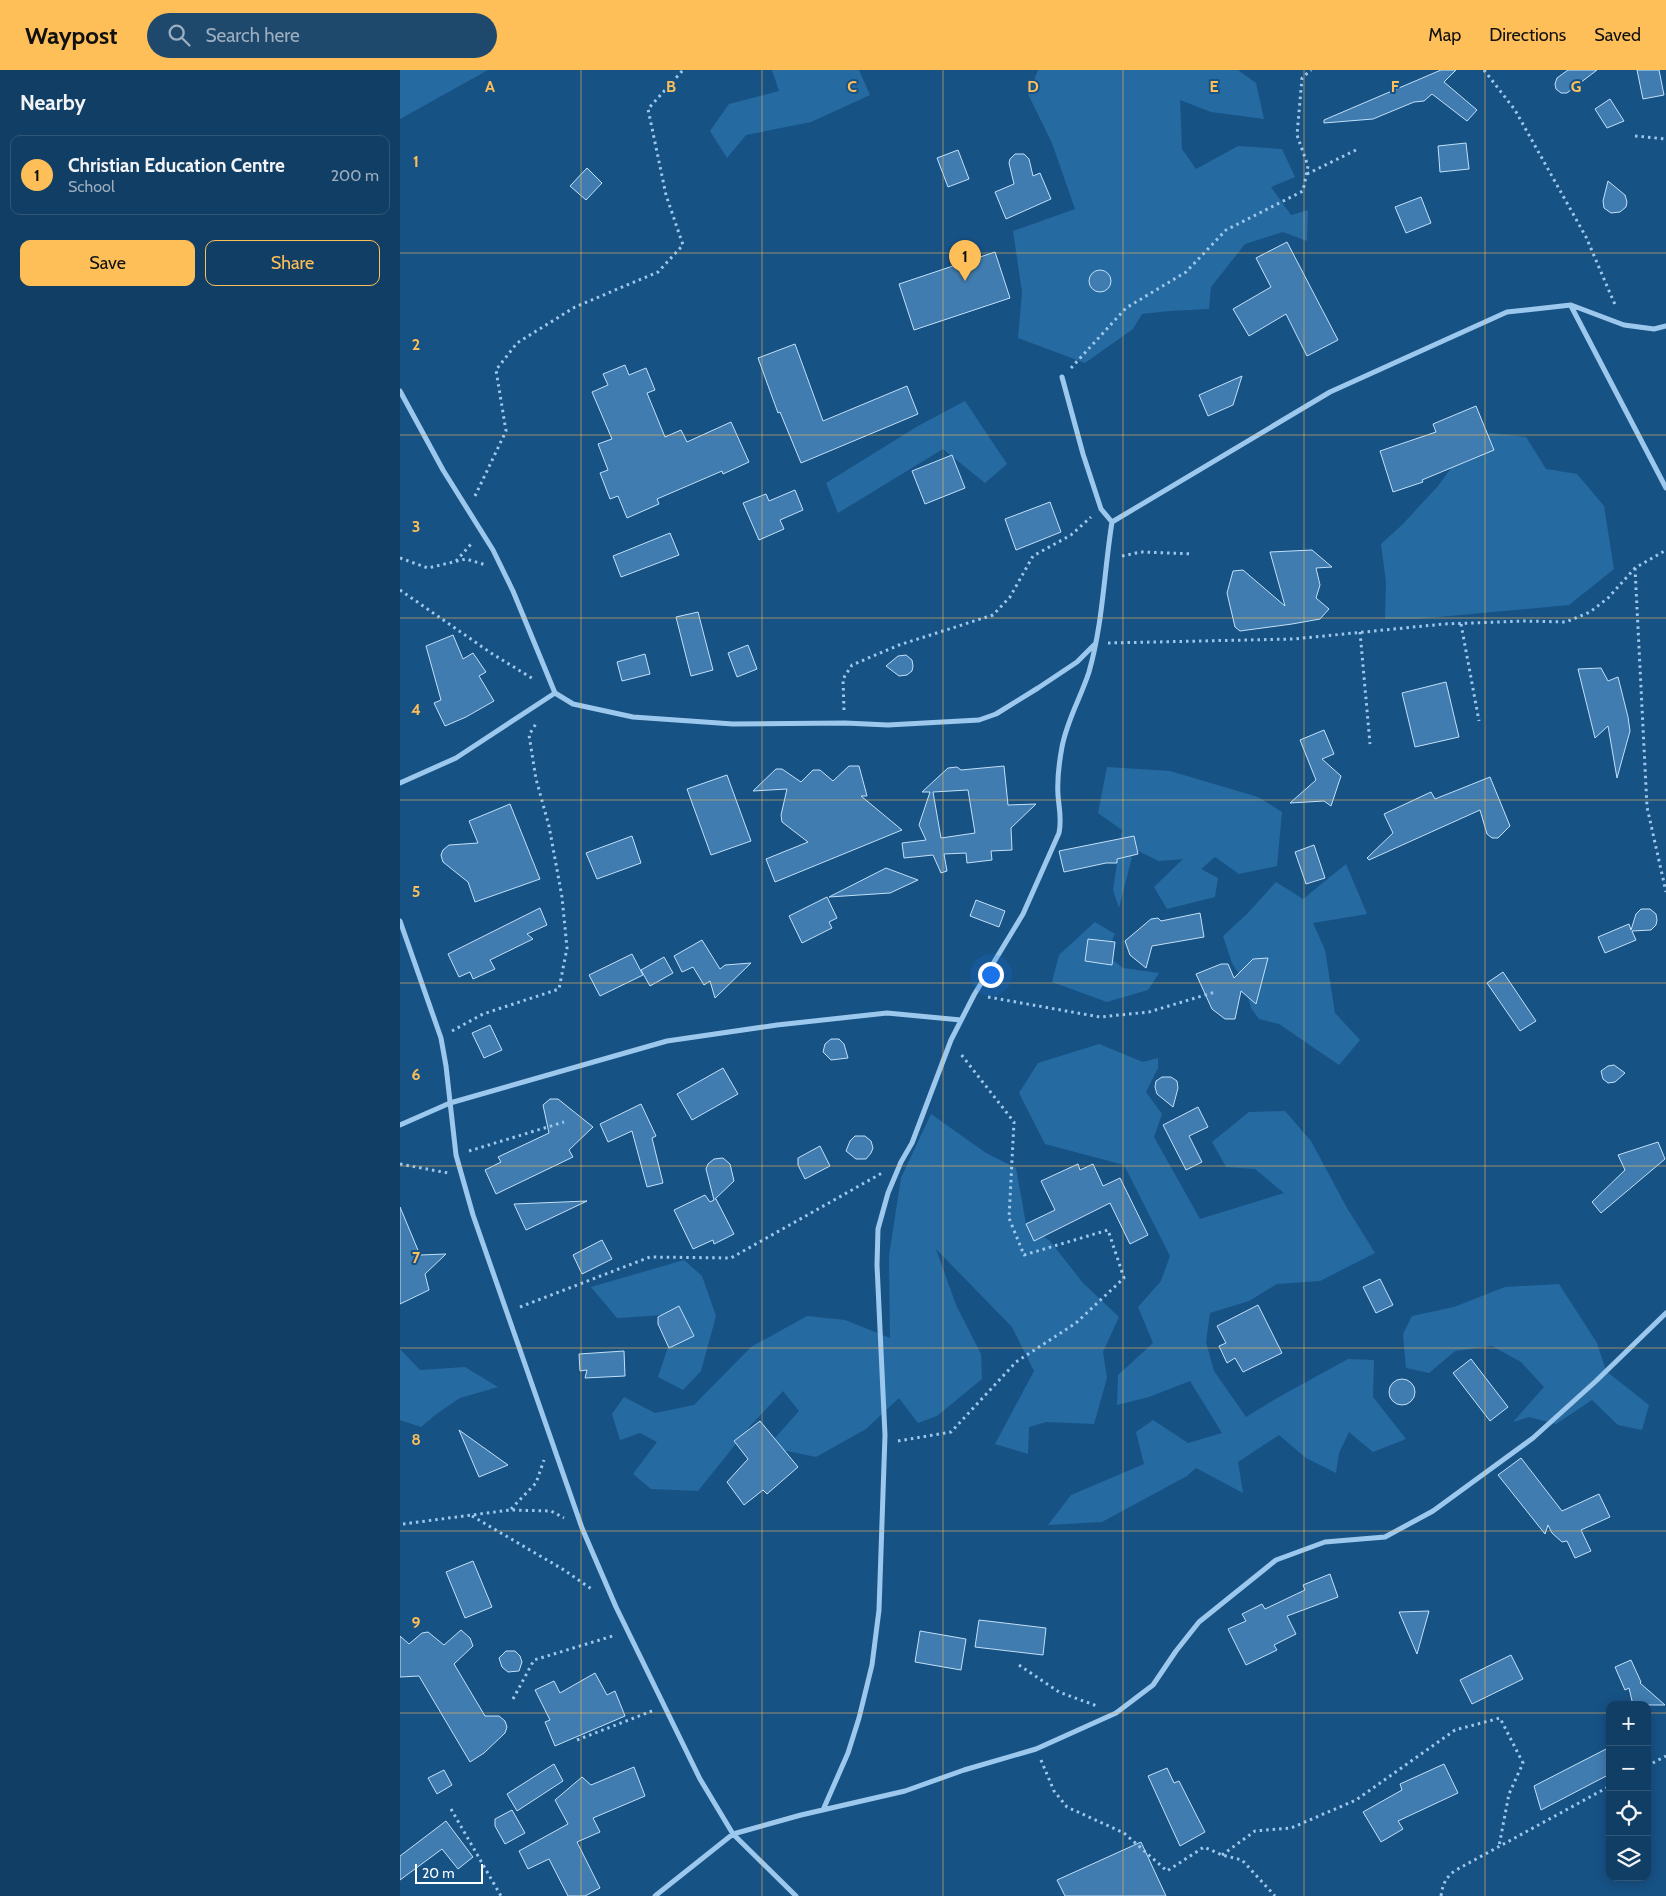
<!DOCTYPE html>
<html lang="en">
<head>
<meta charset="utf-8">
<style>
  :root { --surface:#113e64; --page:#1e496d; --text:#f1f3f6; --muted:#9caebf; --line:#305778; --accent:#ffbf58 }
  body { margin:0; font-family:Cabin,sans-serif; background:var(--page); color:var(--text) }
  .controls { position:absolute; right:15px; bottom:15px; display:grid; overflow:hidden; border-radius:10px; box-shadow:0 2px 12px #0003 }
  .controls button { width:45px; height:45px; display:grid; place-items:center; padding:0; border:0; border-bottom:1px solid var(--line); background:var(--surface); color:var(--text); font:25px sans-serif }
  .scale { position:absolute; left:15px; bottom:12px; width:68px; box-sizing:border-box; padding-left:5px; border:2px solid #fff; border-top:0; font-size:14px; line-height:18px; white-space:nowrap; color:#fff; -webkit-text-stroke:4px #175285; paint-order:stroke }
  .you { position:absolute; left:590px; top:904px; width:18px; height:18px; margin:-12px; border:4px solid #fff; border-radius:50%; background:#1a73e8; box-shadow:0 0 0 8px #1a73e833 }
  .badge { display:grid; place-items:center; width:32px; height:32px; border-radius:50%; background:var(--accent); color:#111; font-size:16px; font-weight:700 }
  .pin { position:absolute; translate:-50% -41px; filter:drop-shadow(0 1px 2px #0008) }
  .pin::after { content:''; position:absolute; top:26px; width:18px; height:15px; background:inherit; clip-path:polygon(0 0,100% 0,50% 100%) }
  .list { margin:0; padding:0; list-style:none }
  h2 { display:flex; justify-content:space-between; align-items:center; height:65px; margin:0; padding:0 20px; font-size:21px }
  h2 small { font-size:16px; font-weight:400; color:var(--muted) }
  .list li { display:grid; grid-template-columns:32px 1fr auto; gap:15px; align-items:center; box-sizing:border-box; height:80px; margin:0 10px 10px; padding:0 10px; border:1px solid var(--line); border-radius:10px }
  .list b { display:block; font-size:19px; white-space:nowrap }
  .list p { margin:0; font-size:16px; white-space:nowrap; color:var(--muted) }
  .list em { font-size:16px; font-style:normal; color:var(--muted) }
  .actions { display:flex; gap:10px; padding:15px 20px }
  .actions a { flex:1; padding:11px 0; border:1px solid var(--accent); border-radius:10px; text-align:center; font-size:18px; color:var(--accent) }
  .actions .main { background:var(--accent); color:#111 }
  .icon { flex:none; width:28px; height:28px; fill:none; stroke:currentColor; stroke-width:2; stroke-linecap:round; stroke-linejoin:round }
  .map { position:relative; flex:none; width:1266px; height:1826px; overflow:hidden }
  header { display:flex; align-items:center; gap:30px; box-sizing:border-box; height:70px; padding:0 25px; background:var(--accent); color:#111 }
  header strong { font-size:24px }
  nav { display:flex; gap:28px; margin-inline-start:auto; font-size:18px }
  .search { width:350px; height:45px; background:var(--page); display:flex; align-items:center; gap:12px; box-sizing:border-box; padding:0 18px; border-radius:28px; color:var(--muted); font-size:19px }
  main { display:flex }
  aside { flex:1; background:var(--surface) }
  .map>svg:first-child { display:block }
</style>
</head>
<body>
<header>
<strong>Waypost</strong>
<div class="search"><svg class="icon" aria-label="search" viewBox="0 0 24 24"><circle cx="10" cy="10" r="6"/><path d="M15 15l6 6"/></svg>Search here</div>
<nav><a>Map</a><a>Directions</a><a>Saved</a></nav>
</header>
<main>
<aside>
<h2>Nearby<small></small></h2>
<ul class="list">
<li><span class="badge">1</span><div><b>Christian Education Centre</b><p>School</p></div><em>200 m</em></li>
</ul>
<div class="actions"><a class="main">Save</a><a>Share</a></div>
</aside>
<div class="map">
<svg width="1266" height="1826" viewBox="0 0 1266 1826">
  <rect width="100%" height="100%" fill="#175285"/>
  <path fill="#266aa2" d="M0 0H88L0 49Z
    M372 0H459L470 25 411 52 346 65 327 88 310 61 329 34 379 21Z
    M638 0H838L856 13 864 49 811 42 780 30 782 79 796 99 838 76 882 79 895 107 871 117 891 145 908 140 907 171 883 162 845 174 811 217 809 239 769 241 742 244 733 259 685 293 618 268 622 222 613 161 675 139 652 73 628 24Z
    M565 331 607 394 585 413 543 379 438 443 426 413 518 356Z
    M1090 363 1126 367 1146 399 1177 404 1204 436 1214 499 1169 535 1017 549H985L986 512 981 474 1002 455 1038 416 1065 379Z
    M707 697 770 701 858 727 882 742 877 796 839 804 815 787 801 799 818 808 815 827 767 839 754 817 783 789 759 791 734 779 719 838 713 820 722 760 698 743Z
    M946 794 967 844 913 853 925 880 935 943 960 970 939 995 879 954 859 949 851 938 844 913 832 893 823 866 847 844 876 812 903 829Z
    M695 852 715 864 705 884 723 898 759 903 748 920 707 932 652 912 659 885Z
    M699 974 743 992 758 988V998L746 1022 762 1044 754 1067 800 1149 884 1123 855 1099 826 1097 812 1072 849 1042 885 1041 911 1071 947 1138 975 1183 920 1211 877 1214 849 1231 810 1243 806 1272 814 1301 846 1347 877 1328 948 1289 974 1290 973 1327 1006 1369 973 1382 949 1362 939 1383 936 1403 906 1388 879 1365 838 1392 843 1423 796 1398 787 1406 702 1452 648 1455 671 1425 744 1394 736 1362 753 1350 788 1373 822 1363 790 1311 749 1327 717 1335 718 1305 753 1273 738 1237 761 1211 770 1186 724 1095 645 1074 619 1023 638 993Z
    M531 1044 586 1083 616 1098 626 1154 650 1171 683 1213 719 1247 703 1282 707 1308 694 1354 646 1352 629 1357 628 1384 595 1374 634 1301 612 1257 536 1179 556 1235 581 1284 582 1309 537 1346 518 1353 499 1328 466 1359 416 1387 367 1377 399 1341 383 1321 351 1355 298 1421 251 1419 233 1404 257 1372 240 1363 220 1370 212 1344 224 1327 255 1343 294 1335 351 1277 407 1246 445 1250 490 1268 489 1186 501 1108Z
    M284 1190 302 1206 316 1246 301 1301 283 1320 258 1307 279 1244 217 1248 191 1217Z
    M1159 1214 1197 1273 1206 1301 1249 1335 1242 1360 1218 1355 1192 1330 1156 1354 1129 1347 1113 1352 1144 1317 1121 1292 1092 1276 1055 1281 1029 1303 1006 1298 1003 1264 1012 1246 1054 1237 1105 1217Z
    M0 1279 20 1300 65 1297 98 1317 60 1328 35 1345 21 1357 0 1350Z"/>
  <path fill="#407caf" stroke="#c2e0f9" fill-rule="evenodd" d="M1041 0H1056L1044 12 1077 40 1067 51 1032 24 1024 31 1014 32 973 49 924 53V50Z
    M1168 0H1197L1167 23H1161L1156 19 1155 14 1157 8Z
    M1237 0H1259L1264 25 1243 29Z
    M1210 29 1224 51 1207 58 1195 39Z
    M1066 73 1069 99 1040 102 1038 76Z
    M558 80 569 109 548 117 537 88Z
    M615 84H624L629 89 633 106 640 103 651 129 606 149 595 122 614 114 609 93 610 89Z
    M187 98 202 113 186 130 170 116Z
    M1208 111 1225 125 1227 132 1226 137 1220 142 1211 143 1204 138 1203 131Z
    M1021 127 1031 153 1006 163 995 137Z
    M887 172 938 270 907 286 886 244 849 266 833 239 871 217 856 188Z
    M595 182 610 228 514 260 499 214Z
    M689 211a11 11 0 1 1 22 0a11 11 0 1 1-22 0Z
    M395 274 423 351 507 316 518 344 401 393 380 342 378 343 358 288Z
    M225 295 229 305 246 298 255 320 247 323 265 367 281 360 287 372 331 352 349 392 323 404 322 401 257 429 259 434 227 448 218 426 210 429 200 403 208 400 198 374 212 369 192 322 208 315 203 304Z
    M842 306 833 335 808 346 799 325Z
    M1076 336 1094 380 1022 410 1023 412 993 422 980 381 1036 362 1033 354Z
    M552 385 565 418 525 434 512 401Z
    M395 420 403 440 380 450 384 459 359 470 343 433 366 424 369 431Z
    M650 432 661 462 616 480 605 449Z
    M270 463 279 485 221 507 213 486Z
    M912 480 932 497 916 498 920 515 916 528 929 539 920 549 892 554 840 561 835 557 827 523 833 501 843 500 885 536 870 482Z
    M298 542 313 600 291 606 276 547Z
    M53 565 63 589 73 583 86 602 79 606 94 631 66 647 45 656 34 633 41 630 26 576Z
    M348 575 357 599 337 607 328 583Z
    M245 584 250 604 222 611 217 592Z
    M506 585 512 590 513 596 512 601 507 605 499 606 486 596 498 586Z
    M1201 598 1208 611 1218 607 1228 647 1230 661 1217 708 1208 656 1195 668 1178 599Z
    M1046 612 1059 667 1015 677 1002 623Z
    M924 660 934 684 922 689 941 706 931 736 924 731 890 733 916 710 900 670Z
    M449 696H459L467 726H461L502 760 375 812 366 789 408 772 382 752 381 745 387 719 353 721 376 699H382L401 712 413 700H420L433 711Z
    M604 696 608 735 636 734 611 758 612 780 591 781 592 790 567 793 566 783 544 784 547 801 541 803 533 785 504 788 502 773 526 770 519 755 530 722H522L548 698 557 697 561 700ZM568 720 575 763 541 768 533 722Z
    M327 705 351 771 311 785 287 719Z
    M1090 707 1110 756 1098 768H1092L1087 764 1080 740 969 790 967 788 993 763 984 744 1031 722 1035 729Z
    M110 734 140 809 75 832 68 812 43 792 41 785 43 780 49 775 78 773 69 751Z
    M232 766 241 793 197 809 186 783Z
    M734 766 738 784 717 789V793H706L664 802 659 781Z
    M914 775 925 808 906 814 895 782Z
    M486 798 518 810 490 823 429 827Z
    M427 827 437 848 429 852 432 858 402 873 389 846Z
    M576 830 605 841 599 857 570 846Z
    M140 838 147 855 127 864 133 869 90 890 95 899 73 909 70 902 59 907 48 884Z
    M1241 839H1250L1256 844 1257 850 1256 855 1251 860 1232 861 1236 870 1205 883 1198 867 1229 854 1231 860 1236 844Z
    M800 843 804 867 752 876 746 898 730 885 725 871 751 849 758 848 761 851Z
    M688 869 715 872 712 895 685 891Z
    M302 870 320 899 325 895 351 893 315 928 310 911 304 915 293 897 282 902 274 886Z
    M232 884 243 905 200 926 189 905Z
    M264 887 273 903 250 916 241 900Z
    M868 888 856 934 841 921 835 949H825L812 939 796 904 821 894H828L834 908 853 889Z
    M1103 902 1136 951 1120 961 1087 913Z
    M90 955 102 980 84 988 72 963Z
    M431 969H439L444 974 448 988 431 990 423 982 425 974Z
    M1214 995 1225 1003 1215 1012 1208 1013 1203 1009 1201 1001 1208 996Z
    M323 998 338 1024 292 1050 277 1024Z
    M762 1007H771L777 1011 778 1018 773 1037 757 1024 755 1017 756 1011Z
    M150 1029H158L193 1057 169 1080 173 1087 96 1124 85 1100 101 1092 98 1087 149 1063 143 1035Z
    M241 1034 256 1066 252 1068 263 1113 247 1117 232 1061 208 1072 200 1054Z
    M798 1037 808 1057 789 1066 802 1092 786 1100 763 1055Z
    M455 1066H465L471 1071 473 1078 471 1083 466 1089H456L446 1081 450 1071Z
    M1258 1072 1265 1089 1201 1143 1192 1132 1225 1100 1218 1085Z
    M420 1076 430 1096 405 1109 398 1095V1088Z
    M323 1088 330 1094 334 1111 315 1129H316L334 1164 314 1174 313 1170 293 1179 274 1140 305 1125 310 1132 314 1130 306 1099 308 1094 314 1089Z
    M678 1094 680 1100 693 1094 703 1116 720 1108 748 1165 730 1174 710 1133 634 1171 626 1154 655 1140 641 1111Z
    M187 1131 126 1160 114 1134Z
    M0 1137 20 1185 46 1184 25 1204 29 1220 0 1234Z
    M202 1170 212 1189 182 1204 173 1185Z
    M980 1209 993 1235 976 1243 963 1217Z
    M858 1235 882 1283 843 1302 835 1288 827 1293 819 1276 826 1273 817 1256Z
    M279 1236 294 1266 269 1278 258 1254V1247Z
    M224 1281 225 1306 185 1308 187 1300 180 1301 179 1284Z
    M1071 1289 1108 1337 1090 1351 1053 1303Z
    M989 1322a13 13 0 1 1 26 0a13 13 0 1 1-26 0Z
    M360 1351 398 1397 367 1424 363 1420 344 1435 327 1412 348 1389 334 1371Z
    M59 1360 108 1395 79 1407Z
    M1121 1388 1162 1441 1199 1424 1210 1447 1181 1460 1191 1481 1175 1488 1167 1471 1162 1472 1152 1463 1148 1455 1145 1464 1098 1405Z
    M73 1491 92 1537 65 1548 46 1502Z
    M930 1504 938 1527 887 1546 896 1564 874 1575 877 1580 846 1595 828 1559 846 1551 842 1544 862 1534 865 1539 905 1520 903 1515Z
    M1029 1541 1017 1584 999 1542Z
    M579 1550 646 1558 643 1585 575 1577Z
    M61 1560 70 1568 73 1576 54 1594 85 1646H99L105 1651 107 1657 105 1663 84 1683 70 1692 19 1606 0 1607V1566L9 1574 22 1563 28 1562 44 1575Z
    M520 1561 566 1569 561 1600 515 1592Z
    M106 1581H115L120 1586 122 1592 119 1601 108 1602 102 1597 99 1588Z
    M1111 1585 1123 1609 1072 1634 1060 1610Z
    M1231 1590 1241 1612 1240 1613 1265 1635H1233L1229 1618 1225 1620 1215 1597Z
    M195 1603 207 1625 215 1621 225 1646 155 1676 145 1652 150 1650 135 1620 154 1611 160 1623Z
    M1210 1677V1704L1141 1740 1134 1716Z
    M154 1694 163 1711 117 1741 107 1724Z
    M1044 1694 1058 1723 998 1751 1003 1759 981 1772 963 1742 1002 1720 1000 1714Z
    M234 1697 245 1726 193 1748 200 1762 177 1772 200 1818 185 1826H168L149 1789 128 1799 119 1781 168 1754 155 1730 182 1707 191 1715Z
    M767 1698 774 1713 779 1711 805 1762 780 1776 748 1706Z
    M44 1700 52 1715 37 1724 28 1708Z
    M112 1740 125 1763 105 1774 95 1756V1749Z
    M46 1751 73 1787 58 1799 42 1779 0 1810V1786Z
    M741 1772 766 1826H665L657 1810Z"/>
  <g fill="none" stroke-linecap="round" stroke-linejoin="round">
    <path stroke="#9dc8ed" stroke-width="3" stroke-dasharray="2.5 4" stroke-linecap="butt" d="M1084 0 1115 40 1186 167 1216 237
      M1235 66 1266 69
      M907 104 958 79
      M671 298 726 238 786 202 826 160 903 121 908 96 897 65 902 8 911 0
      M75 426 106 361 96 300 117 273 175 237 258 202 283 175 266 125 248 39 283 0
      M722 486 741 482 793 484
      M0 488 28 498 66 489 86 495
      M56 491 72 473
      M1235 498 1247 737 1266 822
      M0 520 91 583 135 610
      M1061 554 1079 651
      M960 562 970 674
      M708 573 894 569 1044 554 1124 551 1166 552 1190 542 1208 528 1235 498 1266 480
      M444 640 443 609 452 595 499 575 593 545 610 527 633 486 671 465 691 447
      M588 927 700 947 749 942 815 922
      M52 961 83 944 159 919 167 878 162 827 149 756 136 709 129 665 137 652
      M69 1081 164 1052
      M0 1094 48 1103
      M120 1237 250 1187 331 1188 482 1103
      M498 1371 551 1362 616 1292 676 1253 724 1208 708 1160 624 1185 609 1148 614 1052 560 983
      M111 1439 136 1413 144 1390
      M72 1446 164 1500 193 1520
      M3 1454 110 1440 151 1441 164 1448
      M619 1595 659 1622 697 1636
      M113 1629 134 1590 216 1565
      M177 1670 252 1641
      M641 1690 654 1721 667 1737 724 1763 767 1801 804 1777 822 1785 842 1790 875 1826
      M1247 1696 1266 1686
      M51 1739 101 1826
      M822 1785 855 1761 891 1758 956 1730 1055 1660 1100 1648 1123 1693 1109 1724 1099 1776
      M1041 1826C1043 1813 1046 1807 1056 1800L1210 1716"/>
    <path stroke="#9dc8ed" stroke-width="5" d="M1171 236 1266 418
      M0 321 43 400 93 480 113 521 155 623 173 634 233 647 333 654 445 653 488 655 579 650 596 644 638 618 677 592 694 575
      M712 452 930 322 1107 242 1171 235 1224 255 1254 259 1266 256
      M0 713 56 688 155 623
      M0 851 41 968 46 996 56 1085 73 1145 182 1458 216 1537 300 1709 333 1764 396 1826
      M0 1055 50 1033 267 971 377 955 487 943 561 950
      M423 1740 448 1683 459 1648 472 1595 479 1540 485 1365 477 1195 478 1159 488 1123 501 1092 512 1073 551 970 574 925 623 844 659 763C662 749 659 739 658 725 657 709 659 693 662 677 667 650 681 627 689 602 703 553 704 502 712 452L701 439 683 384 662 307
      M255 1826 333 1764 401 1745 505 1721 564 1700 636 1679 716 1643 753 1615 776 1581 799 1552 876 1490 925 1472 985 1467 1033 1441 1133 1368 1196 1311 1266 1243"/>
  </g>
  <path fill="none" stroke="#ffbf58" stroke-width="1" stroke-opacity="0.55" d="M181 0V1826M362 0V1826M543 0V1826M723 0V1826M904 0V1826M1085 0V1826M0 183H1266M0 365H1266M0 548H1266M0 730H1266M0 913H1266M0 1096H1266M0 1278H1266M0 1461H1266M0 1643H1210M1247 1643H1266"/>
  <g font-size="16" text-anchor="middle" font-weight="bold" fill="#ffbf58" stroke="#175285" stroke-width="4" stroke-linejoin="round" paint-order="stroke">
    <text x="90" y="22">A</text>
    <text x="271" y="22">B</text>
    <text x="452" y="22">C</text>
    <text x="633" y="22">D</text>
    <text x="814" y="22">E</text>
    <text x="995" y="22">F</text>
    <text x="1176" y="22">G</text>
    <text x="16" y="97">1</text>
    <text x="16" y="280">2</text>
    <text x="16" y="462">3</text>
    <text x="16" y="645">4</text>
    <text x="16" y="827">5</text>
    <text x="16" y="1010">6</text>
    <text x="16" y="1193">7</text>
    <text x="16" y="1375">8</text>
    <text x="16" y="1558">9</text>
  </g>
</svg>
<div class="controls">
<button>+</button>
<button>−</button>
<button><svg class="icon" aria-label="locate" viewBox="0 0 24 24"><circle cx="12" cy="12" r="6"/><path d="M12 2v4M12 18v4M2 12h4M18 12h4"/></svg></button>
<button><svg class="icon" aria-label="layers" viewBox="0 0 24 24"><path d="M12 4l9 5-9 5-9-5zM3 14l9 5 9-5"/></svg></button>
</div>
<div class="scale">20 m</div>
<div class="you"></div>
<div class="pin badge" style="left:565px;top:211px">1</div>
</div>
</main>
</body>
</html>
